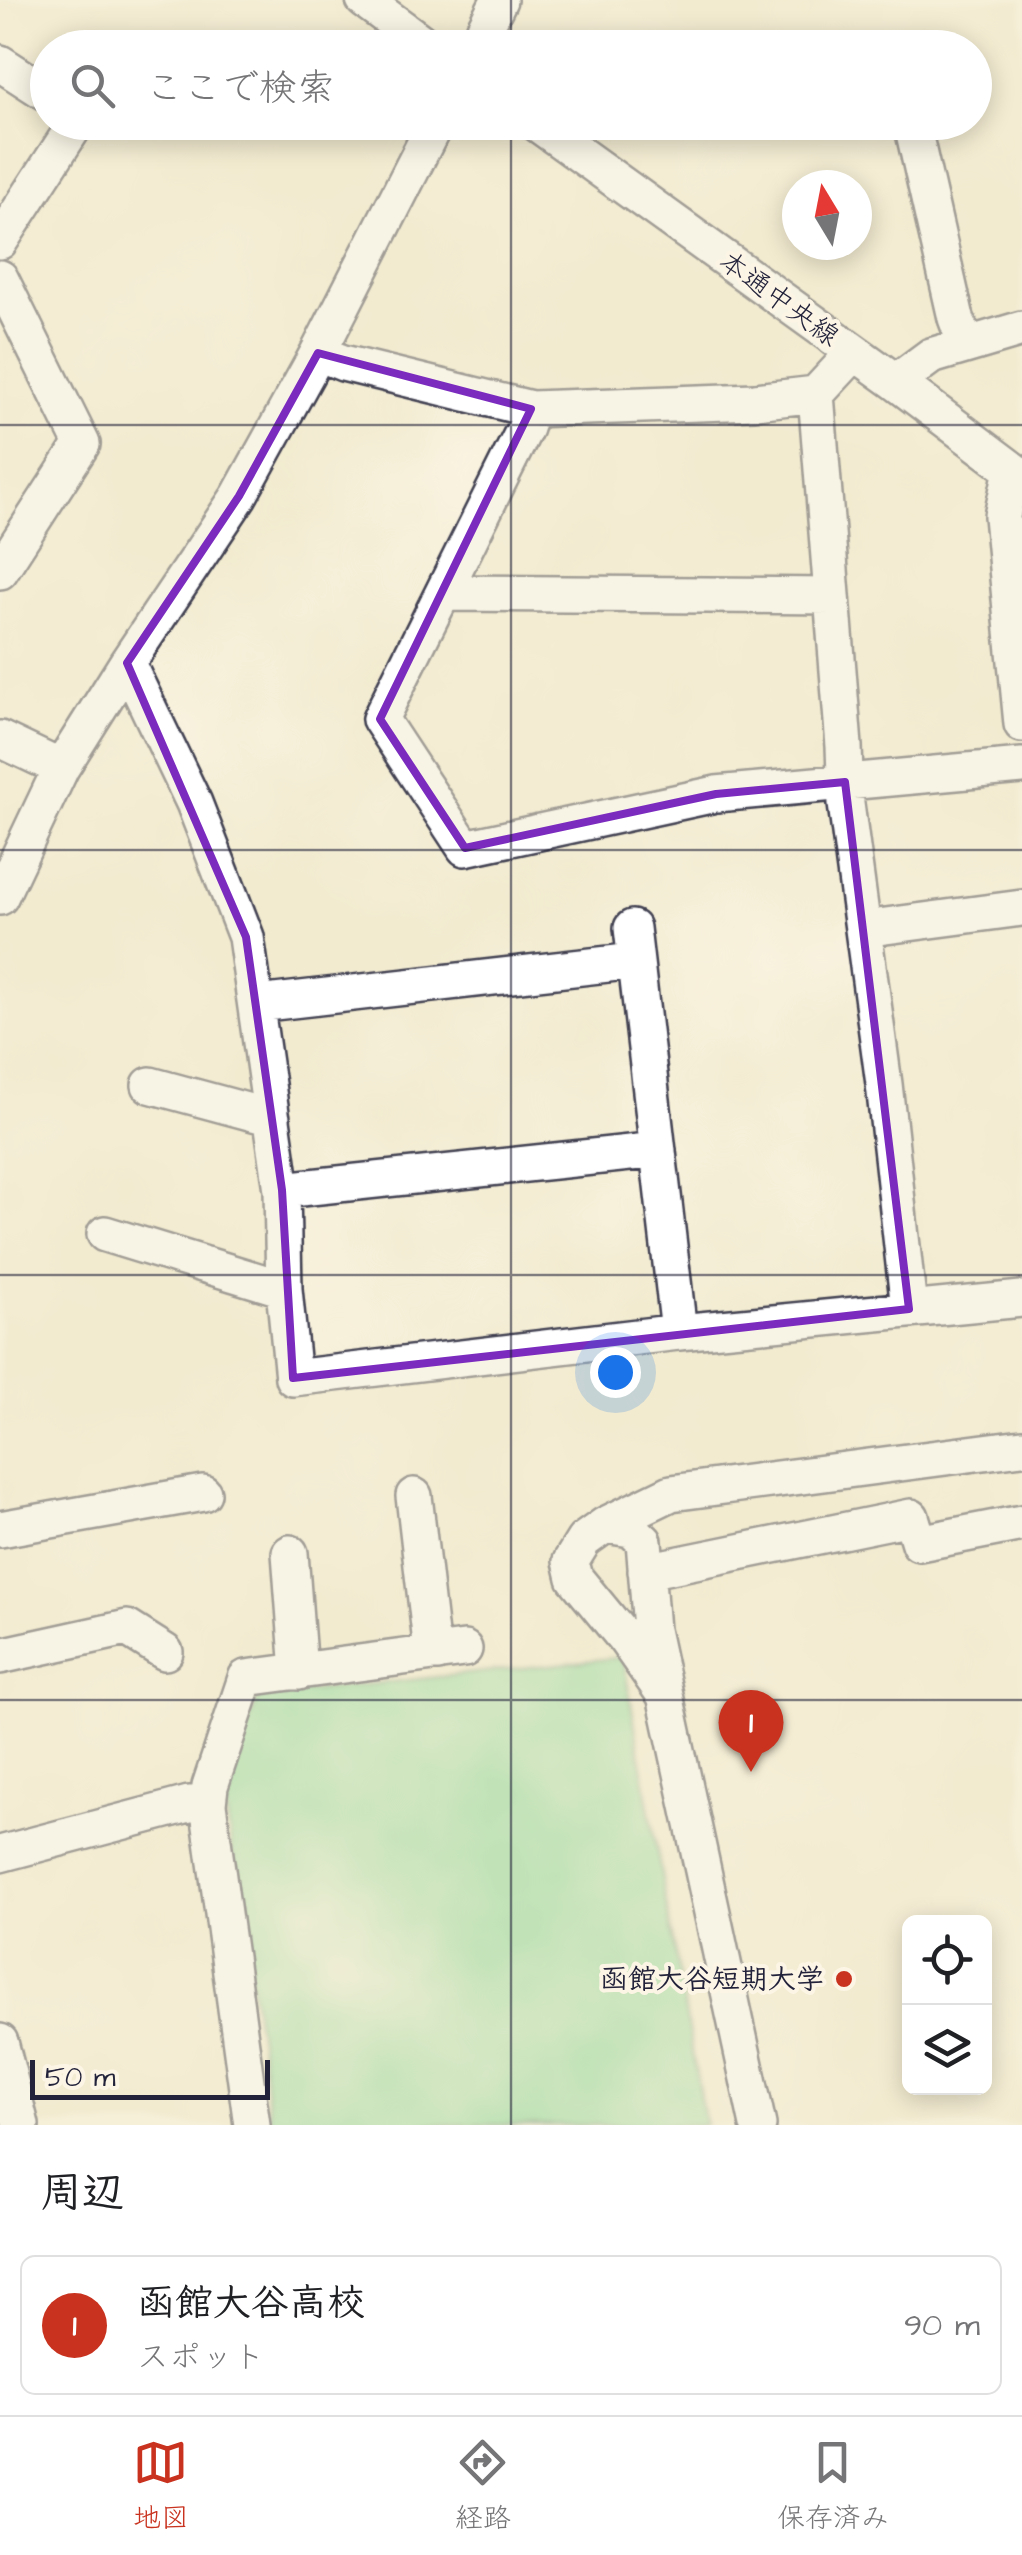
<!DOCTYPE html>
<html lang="ja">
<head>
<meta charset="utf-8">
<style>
  :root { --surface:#fff; --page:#f6f6f6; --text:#202124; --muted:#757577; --line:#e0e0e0; --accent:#c8321e }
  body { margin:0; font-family:"Architects Daughter","Klee One",sans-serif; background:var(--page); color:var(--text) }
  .controls { position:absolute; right:30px; bottom:30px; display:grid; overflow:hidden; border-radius:15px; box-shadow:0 5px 25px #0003 }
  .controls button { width:90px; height:90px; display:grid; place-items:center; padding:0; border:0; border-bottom:2px solid var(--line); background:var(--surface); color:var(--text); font:50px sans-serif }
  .compass { position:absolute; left:782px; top:170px; width:90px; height:90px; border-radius:50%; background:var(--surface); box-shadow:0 5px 25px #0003; rotate:350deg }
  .scale { position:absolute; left:30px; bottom:25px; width:240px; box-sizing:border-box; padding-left:10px; border:5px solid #22223b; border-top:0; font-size:28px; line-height:35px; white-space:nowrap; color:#22223b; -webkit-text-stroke:8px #fcf5e5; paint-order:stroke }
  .you { position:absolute; left:615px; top:1372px; width:35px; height:35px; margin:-25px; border:8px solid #fff; border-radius:50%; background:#1a73e8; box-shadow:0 0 0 15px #1a73e833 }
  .badge { display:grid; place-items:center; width:65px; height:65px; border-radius:50%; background:var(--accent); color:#fff; font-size:32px; font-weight:700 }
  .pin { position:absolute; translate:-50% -82px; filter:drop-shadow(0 2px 5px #0008) }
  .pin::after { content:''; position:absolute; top:52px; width:35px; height:30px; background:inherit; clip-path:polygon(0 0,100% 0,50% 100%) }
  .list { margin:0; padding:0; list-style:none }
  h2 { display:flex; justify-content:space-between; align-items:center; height:130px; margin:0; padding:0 40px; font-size:42px }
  h2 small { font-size:32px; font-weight:400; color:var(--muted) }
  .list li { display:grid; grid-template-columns:65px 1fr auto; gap:30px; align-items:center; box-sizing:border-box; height:140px; margin:0 20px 20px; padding:0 20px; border:2px solid var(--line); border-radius:15px }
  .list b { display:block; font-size:38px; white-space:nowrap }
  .list p { margin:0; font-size:32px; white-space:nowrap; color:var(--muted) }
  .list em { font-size:32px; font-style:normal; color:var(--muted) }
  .icon { flex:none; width:55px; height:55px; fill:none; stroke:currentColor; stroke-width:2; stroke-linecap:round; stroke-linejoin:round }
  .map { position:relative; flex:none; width:1022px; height:2125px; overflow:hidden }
  .search { position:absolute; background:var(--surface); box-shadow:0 5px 25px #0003; left:30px; right:30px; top:30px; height:110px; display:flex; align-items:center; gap:25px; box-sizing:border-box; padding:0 35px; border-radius:55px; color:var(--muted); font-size:38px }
  .sheet { height:290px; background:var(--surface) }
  nav { display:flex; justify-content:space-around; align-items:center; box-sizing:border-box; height:140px; border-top:2px solid var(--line); background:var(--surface); font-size:28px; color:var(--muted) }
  nav a { display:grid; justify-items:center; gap:5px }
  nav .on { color:var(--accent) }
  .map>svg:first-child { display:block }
</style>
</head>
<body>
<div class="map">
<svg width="1022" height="2125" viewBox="0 0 1022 2125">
  <rect width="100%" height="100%" fill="#fcf5e5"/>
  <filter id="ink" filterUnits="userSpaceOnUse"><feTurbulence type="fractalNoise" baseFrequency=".01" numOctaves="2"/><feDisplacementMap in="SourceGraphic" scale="20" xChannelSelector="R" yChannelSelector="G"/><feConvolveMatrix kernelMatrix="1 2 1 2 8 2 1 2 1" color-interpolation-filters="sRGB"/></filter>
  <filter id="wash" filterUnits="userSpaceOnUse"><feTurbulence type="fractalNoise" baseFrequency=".0048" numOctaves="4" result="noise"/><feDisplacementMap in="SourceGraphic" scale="40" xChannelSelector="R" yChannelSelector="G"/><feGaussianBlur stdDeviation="2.25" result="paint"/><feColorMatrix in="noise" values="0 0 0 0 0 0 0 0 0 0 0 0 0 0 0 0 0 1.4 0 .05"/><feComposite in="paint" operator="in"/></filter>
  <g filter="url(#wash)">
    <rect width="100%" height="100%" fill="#f2ebd0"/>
    <path fill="#85d89a" stroke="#547d6a" stroke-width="2.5" d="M623 1657 705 2125H271L223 1789 259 1696Z"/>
  </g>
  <g filter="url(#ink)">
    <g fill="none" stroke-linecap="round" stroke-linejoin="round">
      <defs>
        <path id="minor" d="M364 0 429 48
          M475 48 499 0
          M0 63 48 94
          M535 122 896 382 1022 477
          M912 124 956 318 966 345
          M0 241 77 122
          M0 278 82 444 0 571
          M318 353 343 363 531 409 755 401 816 394 854 353
          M896 382 931 356 1022 329
          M816 394 844 746 846 804 884 1084 909 1309
          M531 409 525 428 380 719 465 848 716 794 1022 766
          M1012 470 1002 516 1022 724
          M444 593 832 596
          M127 663 194 803 246 937 282 1190 284 1289 293 1378 679 1332 1022 1299
          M0 739 61 768
          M0 897 61 768 127 663 239 496 318 353 436 122
          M632 928 679 1332
          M863 929 1022 908
          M257 1004 635 961
          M150 1085 272 1118
          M282 1190 658 1150
          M105 1234 284 1289
          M414 1496 430 1635 438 1653
          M605 1525 671 1493 1022 1447
          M0 1529 203 1493
          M290 1553 299 1672
          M646 1571 911 1517 919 1543 1022 1523
          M0 1656 127 1628 165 1652
          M664 1694 626 1640 575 1578 571 1561 584 1540 605 1525 631 1529 644 1541 651 1630 758 2125
          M0 1854 189 1804H208
          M0 2042 21 2125
          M252 2125 208 1804 210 1786 246 1678 464 1649"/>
      </defs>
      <use href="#minor" stroke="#414051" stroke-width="40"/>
      <use href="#minor" stroke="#fff" stroke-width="35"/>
    </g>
  </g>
  <path d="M0 0H1022V2125H0ZM318 353 531 409 380 719 465 848 716 794 845 782 909 1309 293 1378 282 1190 246 937 127 663 239 496Z" fill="#f2ebd0" fill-opacity=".55" fill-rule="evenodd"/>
  <path fill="none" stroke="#7b2cbf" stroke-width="8" stroke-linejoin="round" d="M318 353 531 409 380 719 465 848 716 794 845 782 909 1309 293 1378 282 1190 246 937 127 663 239 496Z"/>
  <path fill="none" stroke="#22223b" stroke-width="2.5" stroke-opacity="0.55" d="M511 0V48M511 122V2125M0 425H1022M0 850H1022M0 1275H1022M0 1700H1022"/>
  <circle fill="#c8321e" stroke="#fcf5e5" stroke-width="4" cx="844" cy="1979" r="10"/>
  <g text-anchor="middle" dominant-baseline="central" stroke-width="8" stroke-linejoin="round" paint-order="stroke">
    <g font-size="28" fill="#22223b" stroke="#fcf5e5">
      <text transform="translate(779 299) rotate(36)">本通中央線</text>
    </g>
    <g font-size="28" font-weight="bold" fill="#22223b" stroke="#fcf5e5" text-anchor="end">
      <text x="824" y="1979">函館大谷短期大学</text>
    </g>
  </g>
</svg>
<div class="controls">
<button><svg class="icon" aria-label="locate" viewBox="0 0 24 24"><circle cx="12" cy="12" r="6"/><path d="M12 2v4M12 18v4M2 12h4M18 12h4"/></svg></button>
<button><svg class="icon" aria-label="layers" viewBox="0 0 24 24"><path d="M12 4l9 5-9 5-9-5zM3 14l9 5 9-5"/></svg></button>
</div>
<svg class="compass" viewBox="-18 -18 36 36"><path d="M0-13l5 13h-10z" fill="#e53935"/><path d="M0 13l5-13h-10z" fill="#757577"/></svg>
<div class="scale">50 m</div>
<div class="you"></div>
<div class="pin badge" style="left:751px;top:1772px">1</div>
<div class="search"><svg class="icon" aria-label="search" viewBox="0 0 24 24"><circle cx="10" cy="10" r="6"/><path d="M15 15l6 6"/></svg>ここで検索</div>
</div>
<section class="sheet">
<h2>周辺<small></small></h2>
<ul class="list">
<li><span class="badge">1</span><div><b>函館大谷高校</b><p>スポット</p></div><em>90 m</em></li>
</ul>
</section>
<nav>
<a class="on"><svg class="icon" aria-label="map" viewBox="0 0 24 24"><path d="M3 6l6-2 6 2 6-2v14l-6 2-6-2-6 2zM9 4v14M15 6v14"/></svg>地図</a>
<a><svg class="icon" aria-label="directions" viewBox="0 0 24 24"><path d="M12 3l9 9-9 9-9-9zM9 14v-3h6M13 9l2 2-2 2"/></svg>経路</a>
<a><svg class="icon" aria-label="saved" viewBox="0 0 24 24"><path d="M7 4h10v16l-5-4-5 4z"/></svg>保存済み</a>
</nav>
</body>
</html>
